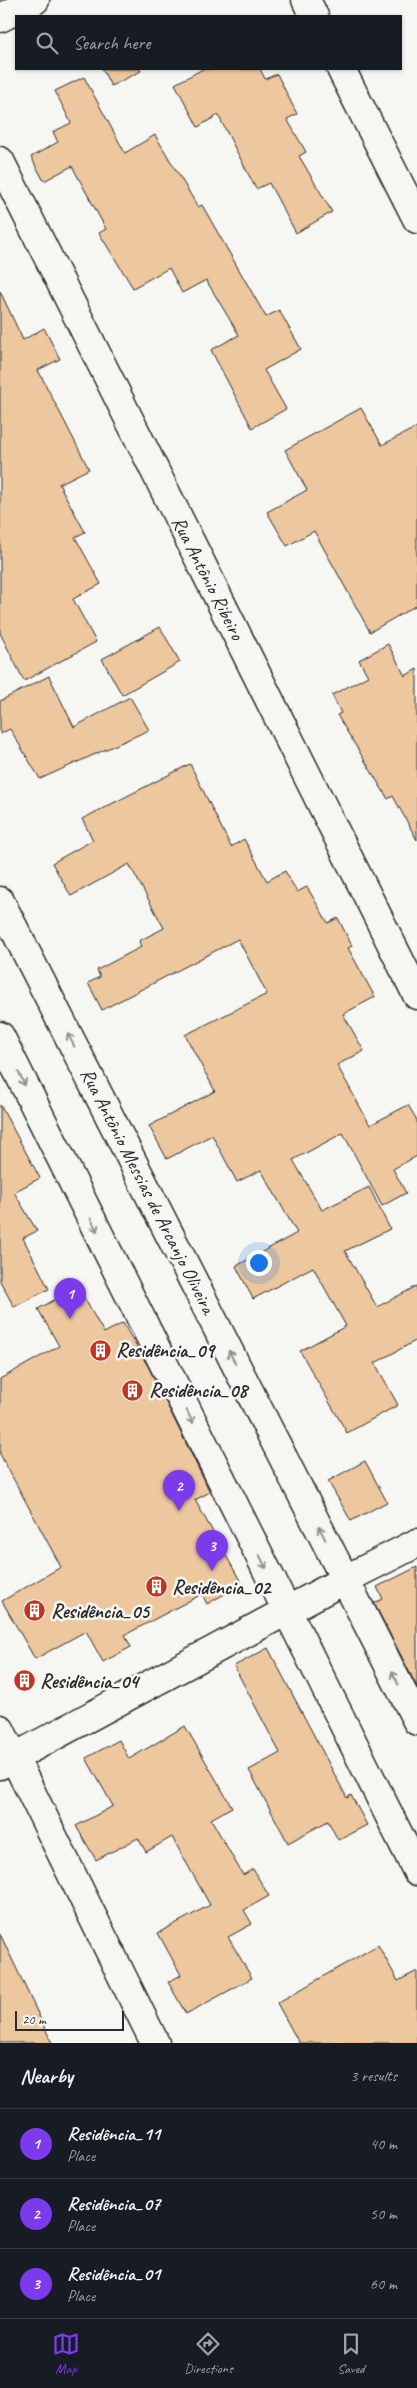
<!DOCTYPE html>
<html lang="en">
<head>
<meta charset="utf-8">
<style>
  :root { --surface:#171b24; --page:#20242c; --text:#f1f3f6; --muted:#9ea1a6; --line:#363941; --accent:#7c3aed }
  body { margin:0; font-family:Caveat,sans-serif; background:var(--page); color:var(--text) }
  .scale { position:absolute; left:15px; bottom:12px; width:109px; box-sizing:border-box; padding-left:5px; border:2px solid #2b2b2b; border-top:0; font-size:14px; line-height:18px; white-space:nowrap; color:#2b2b2b; -webkit-text-stroke:4px #f6f6f2; paint-order:stroke }
  .you { position:absolute; left:258px; top:1262px; width:18px; height:18px; margin:-12px; border:4px solid #fff; border-radius:50%; background:#1a73e8; box-shadow:0 0 0 8px #1a73e833 }
  .badge { display:grid; place-items:center; width:32px; height:32px; border-radius:50%; background:var(--accent); color:#fff; font-size:16px; font-weight:700 }
  .pin { position:absolute; translate:-50% -41px; filter:drop-shadow(0 1px 2px #0008) }
  .pin::after { content:''; position:absolute; top:26px; width:18px; height:15px; background:inherit; clip-path:polygon(0 0,100% 0,50% 100%) }
  .list { margin:0; padding:0; list-style:none }
  h2 { display:flex; justify-content:space-between; align-items:center; height:65px; margin:0; padding:0 20px; font-size:21px }
  h2 small { font-size:16px; font-weight:400; color:var(--muted) }
  .list li { display:grid; grid-template-columns:32px 1fr auto; gap:15px; align-items:center; box-sizing:border-box; height:70px; padding:0 20px; border-top:1px solid var(--line) }
  .list b { display:block; font-size:19px; white-space:nowrap }
  .list p { margin:0; font-size:16px; white-space:nowrap; color:var(--muted) }
  .list em { font-size:16px; font-style:normal; color:var(--muted) }
  .icon { flex:none; width:28px; height:28px; fill:none; stroke:currentColor; stroke-width:2; stroke-linecap:round; stroke-linejoin:round }
  .map { position:relative; flex:none; width:417px; height:2043px; overflow:hidden }
  .search { position:absolute; background:var(--surface); box-shadow:0 1px 4px #0004; left:15px; right:15px; top:15px; height:55px; display:flex; align-items:center; gap:12px; box-sizing:border-box; padding:0 18px; border-radius:0px; color:var(--muted); font-size:19px }
  .sheet { height:275px; background:var(--surface) }
  nav { display:flex; justify-content:space-around; align-items:center; box-sizing:border-box; height:70px; border-top:1px solid var(--line); background:var(--surface); font-size:14px; color:var(--muted) }
  nav a { display:grid; justify-items:center; gap:2px }
  nav .on { color:var(--accent) }
  .map>svg:first-child { display:block }
</style>
</head>
<body>
<div class="map">
<svg width="417" height="2043" viewBox="0 0 417 2043">
  <rect width="100%" height="100%" fill="#f6f6f2"/>
  <filter id="ink" filterUnits="userSpaceOnUse"><feTurbulence type="fractalNoise" baseFrequency=".02" numOctaves="2"/><feDisplacementMap in="SourceGraphic" scale="10" xChannelSelector="R" yChannelSelector="G"/><feConvolveMatrix kernelMatrix="1 2 1 2 8 2 1 2 1" color-interpolation-filters="sRGB"/></filter>
  <g filter="url(#ink)">
    <path fill="#edc79d" stroke="#2b2b2b" d="M102 69H140L141 71 111 86Z
      M203 69H260L265 79 277 74 297 114 287 119 306 152 299 156 332 212 296 233 269 183 256 189 218 115 198 127 175 84Z
      M84 77 125 153 155 135 198 207 202 205 266 317 279 310 301 349 264 370 286 409 252 428 211 350 239 335 206 280 182 293 169 268 133 288 99 233 106 229 72 166 44 181 31 157 58 142 53 132 71 123 55 91Z
      M0 291 23 340 44 328 60 359 38 370 89 469 59 484 85 532 75 537 101 584 73 599 96 642 24 681 0 633Z
      M361 408 382 445 417 427V605L370 632 314 531 287 546 267 512 307 490 285 450Z
      M160 627 180 662 122 695 102 659Z
      M388 644 405 676 417 669V840L393 796 388 799 337 715 341 713 332 695 368 676 359 660Z
      M49 676 74 727 130 697 149 730 40 779 10 729 0 734V701Z
      M190 764 231 847 244 839 267 881 285 871 297 892 307 887 328 923 338 918 352 946 348 948 375 997 343 1014 364 1051 337 1065 370 1125 408 1105 417 1120V1156L393 1169 406 1193 382 1206 343 1133 293 1160 322 1210 369 1187 390 1229 345 1251 377 1307 417 1286V1340L375 1363 398 1405 347 1433 300 1351 346 1326 313 1267 253 1299 236 1266 297 1233 261 1170 237 1182 212 1135 167 1159 149 1126 215 1091 185 1035 267 994 238 939 102 1010 88 983 100 977 97 970 141 947 139 941 164 928 129 864 71 896 52 863 93 840 82 819Z
      M0 1105 40 1178 14 1192 37 1231 23 1238 49 1289 14 1307 0 1281Z
      M78 1287 104 1333 123 1323 149 1368 210 1492 195 1500 242 1584 207 1604 202 1594 125 1635 131 1647 103 1662 86 1631 35 1659 2 1601 61 1567 0 1454V1379L59 1346 38 1309Z
      M365 1461 387 1502 351 1521 328 1481Z
      M417 1567V1687L374 1603 383 1599 377 1587Z
      M268 1648 347 1798 351 1795 367 1825 338 1840 328 1821 288 1843 249 1770 280 1753 234 1666Z
      M185 1726 232 1807 211 1819 243 1875 253 1869 269 1896 244 1910 252 1924 228 1937 252 1978 186 2014 168 1982 181 1975 158 1933 210 1905 172 1837 146 1852 138 1838 96 1860 76 1826 113 1806 86 1758 119 1740 129 1759Z
      M0 1934 52 2043H0Z
      M378 1945 398 1981 417 1971V2043H299L277 2003Z"/>
    <g fill="none" stroke-linecap="round" stroke-linejoin="round">
      <defs>
        <path id="minor" d="M306 0 314 16
          M0 18 35 0
          M341 69 417 219
          M0 161 417 995
          M0 901 417 1721
          M0 1036 417 1871
          M0 1729 155 2043
          M0 1765 346 1579 417 1543"/>
      </defs>
      <use href="#minor" stroke="#2b2b2b" stroke-width="31"/>
      <use href="#minor" stroke="#f6f6f2" stroke-width="28"/>
    </g>
    <defs><path id="oneway-shaft" d="M-6 0H5M1.5-3L5.5 0L1.5 3" fill="none" stroke-width="1.6" stroke-linecap="round" stroke-linejoin="round" transform="scale(1.25)"/></defs>
    <g stroke="#90908e">
      <use href="#oneway-shaft" transform="translate(71 1040) rotate(-117)"/>
      <use href="#oneway-shaft" transform="translate(22 1079) rotate(64)"/>
      <use href="#oneway-shaft" transform="translate(94 1225) rotate(64)"/>
      <use href="#oneway-shaft" transform="translate(232 1357) rotate(-117)"/>
      <use href="#oneway-shaft" transform="translate(190 1417) rotate(64)"/>
      <use href="#oneway-shaft" transform="translate(322 1533) rotate(-117)"/>
      <use href="#oneway-shaft" transform="translate(263 1562) rotate(64)"/>
      <use href="#oneway-shaft" transform="translate(395 1678) rotate(-117)"/>
    </g>
  </g>
  <defs>
    <symbol id="building-disc" viewBox="-11 -11 22 22"><circle r="9.5" fill="#c8321e" stroke="#f6f6f2"/><path d="M-4-6H4V6H1V3H-1V6H-4ZM-2.5-4.3h1.7v1.8h-1.7ZM.8-4.3h1.7v1.8H.8ZM-2.5-1h1.7V.8h-1.7ZM.8-1h1.7V.8H.8Z" fill="#fff"/></symbol>
  </defs>
  <g fill-rule="evenodd">
    <use href="#building-disc" x="88" y="1338" width="25" height="25"/>
    <use href="#building-disc" x="120" y="1378" width="25" height="25"/>
    <use href="#building-disc" x="144" y="1574" width="25" height="25"/>
    <use href="#building-disc" x="22" y="1598" width="25" height="25"/>
    <use href="#building-disc" x="12" y="1668" width="25" height="25"/>
  </g>
  <g text-anchor="middle" dominant-baseline="central" stroke-width="5" stroke-linejoin="round" paint-order="stroke">
    <g font-size="20" fill="#2b2b2b" stroke="#f6f6f2">
      <text transform="translate(208 578) rotate(63)">Rua Antônio Ribeiro</text>
      <text transform="translate(148 1191) rotate(63)">Rua Antônio Messias de Arcanjo Oliveira</text>
    </g>
    <g font-size="20" font-weight="bold" fill="#2b2b2b" stroke="#f6f6f2" text-anchor="start">
      <text x="116" y="1350">Residência_09</text>
      <text x="149" y="1390">Residência_08</text>
      <text x="172" y="1587">Residência_02</text>
      <text x="51" y="1611">Residência_05</text>
      <text x="40" y="1681">Residência_04</text>
    </g>
  </g>
</svg>
<div class="scale">20 m</div>
<div class="you"></div>
<div class="pin badge" style="left:70px;top:1319px">1</div>
<div class="pin badge" style="left:179px;top:1511px">2</div>
<div class="pin badge" style="left:212px;top:1571px">3</div>
<div class="search"><svg class="icon" aria-label="search" viewBox="0 0 24 24"><circle cx="10" cy="10" r="6"/><path d="M15 15l6 6"/></svg>Search here</div>
</div>
<section class="sheet">
<h2>Nearby<small>3 results</small></h2>
<ul class="list">
<li><span class="badge">1</span><div><b>Residência_11</b><p>Place</p></div><em>40 m</em></li>
<li><span class="badge">2</span><div><b>Residência_07</b><p>Place</p></div><em>50 m</em></li>
<li><span class="badge">3</span><div><b>Residência_01</b><p>Place</p></div><em>60 m</em></li>
</ul>
</section>
<nav>
<a class="on"><svg class="icon" aria-label="map" viewBox="0 0 24 24"><path d="M3 6l6-2 6 2 6-2v14l-6 2-6-2-6 2zM9 4v14M15 6v14"/></svg>Map</a>
<a><svg class="icon" aria-label="directions" viewBox="0 0 24 24"><path d="M12 3l9 9-9 9-9-9zM9 14v-3h6M13 9l2 2-2 2"/></svg>Directions</a>
<a><svg class="icon" aria-label="saved" viewBox="0 0 24 24"><path d="M7 4h10v16l-5-4-5 4z"/></svg>Saved</a>
</nav>
</body>
</html>
